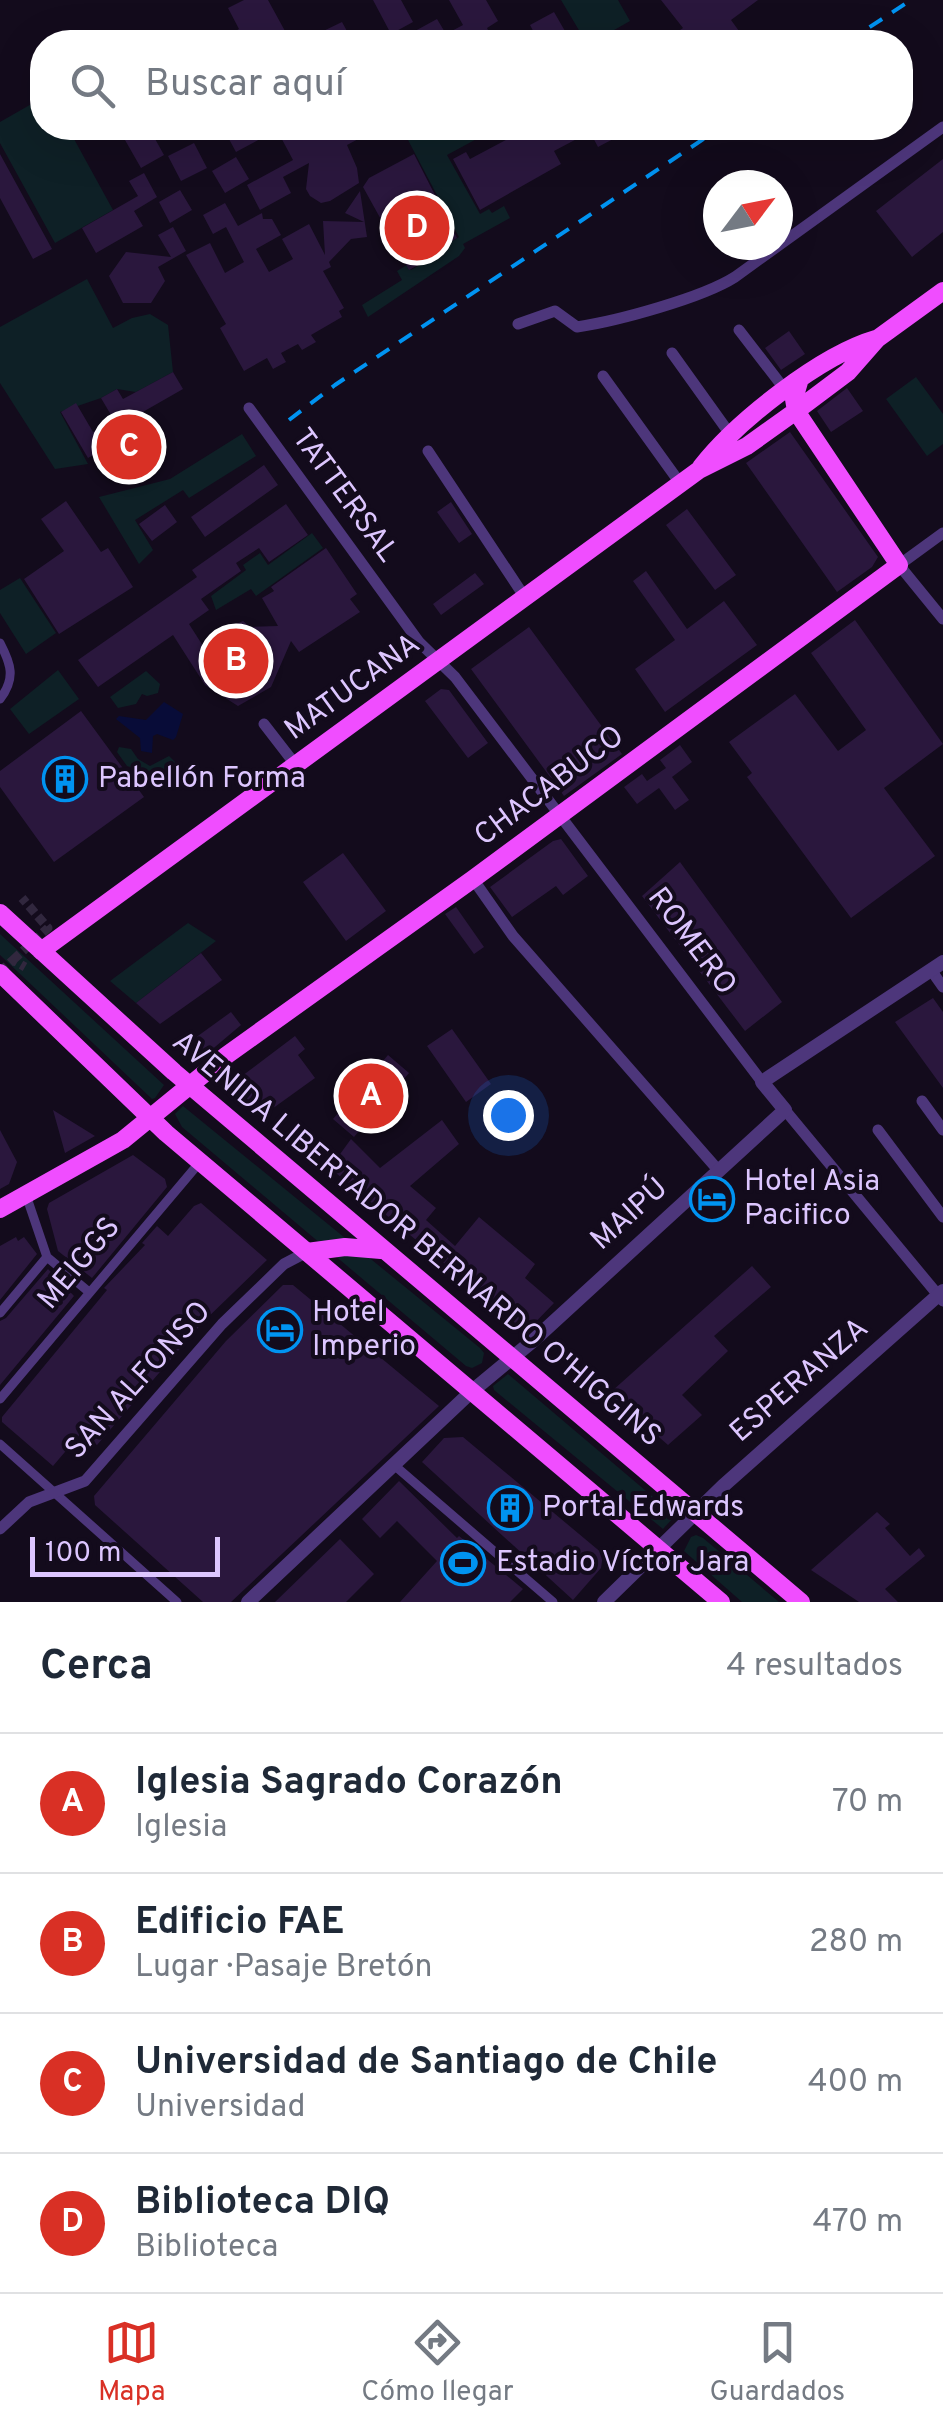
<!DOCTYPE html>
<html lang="es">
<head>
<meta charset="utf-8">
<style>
  :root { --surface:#fff; --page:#f2f2f3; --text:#1f2937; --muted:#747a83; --line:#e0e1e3; --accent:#d93025 }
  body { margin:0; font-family:Overpass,sans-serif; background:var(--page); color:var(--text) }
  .compass { position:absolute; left:703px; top:170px; width:90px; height:90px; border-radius:50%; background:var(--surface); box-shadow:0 10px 40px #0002; rotate:58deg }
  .scale { position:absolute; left:30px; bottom:25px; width:190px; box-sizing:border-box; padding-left:10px; border:5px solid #ddc6ff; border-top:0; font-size:28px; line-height:35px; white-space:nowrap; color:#ddc6ff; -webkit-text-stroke:8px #130b1c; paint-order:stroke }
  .you { position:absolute; left:508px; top:1115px; width:35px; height:35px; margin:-25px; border:8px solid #fff; border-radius:50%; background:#1a73e8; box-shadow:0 0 0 15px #1a73e833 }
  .badge { display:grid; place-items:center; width:65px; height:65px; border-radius:50%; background:var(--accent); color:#fff; font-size:32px; font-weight:700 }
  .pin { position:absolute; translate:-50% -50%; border:5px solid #fff; box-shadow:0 2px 10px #0006 }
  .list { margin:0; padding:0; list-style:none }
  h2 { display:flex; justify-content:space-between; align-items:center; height:130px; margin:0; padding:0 40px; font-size:42px }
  h2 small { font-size:32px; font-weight:400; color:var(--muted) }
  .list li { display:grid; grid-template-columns:65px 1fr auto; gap:30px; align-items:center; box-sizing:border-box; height:140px; padding:0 40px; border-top:2px solid var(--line) }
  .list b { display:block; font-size:38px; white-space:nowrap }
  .list p { margin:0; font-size:32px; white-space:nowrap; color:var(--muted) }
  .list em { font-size:32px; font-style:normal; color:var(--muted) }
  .icon { flex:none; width:55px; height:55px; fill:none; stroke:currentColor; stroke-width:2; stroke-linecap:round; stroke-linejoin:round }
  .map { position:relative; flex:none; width:943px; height:1602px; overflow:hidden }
  .search { position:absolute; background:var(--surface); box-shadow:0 10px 40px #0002; left:30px; right:30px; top:30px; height:110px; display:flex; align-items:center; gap:25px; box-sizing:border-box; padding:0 35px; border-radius:40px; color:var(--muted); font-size:38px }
  .sheet { height:690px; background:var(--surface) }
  nav { display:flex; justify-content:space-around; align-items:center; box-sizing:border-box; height:140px; border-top:2px solid var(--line); background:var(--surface); font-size:28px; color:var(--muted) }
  nav a { display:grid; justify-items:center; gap:5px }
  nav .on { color:var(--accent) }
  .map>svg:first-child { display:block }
</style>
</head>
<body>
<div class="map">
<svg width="943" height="1602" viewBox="0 0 943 1602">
  <rect width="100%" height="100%" fill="#130b1c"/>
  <path fill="#0e2026" d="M561 0H618L630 21 593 42H586Z
    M42 98V128H68L113 210 55 243 0 143V122Z
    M409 128H497L447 155 480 214 489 209 492 213 504 206 510 218 463 244 465 248 459 256 368 317 362 305 402 280 397 271 407 265 411 270 441 253 439 249 459 237 408 140 414 136Z
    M87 279 113 328 132 318 150 314 168 325 173 372 136 392 117 389 101 398 60 412 88 464 55 469 0 383V327Z
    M916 377 943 414V444L927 456 886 399Z
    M242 434 256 456 189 498 183 490 135 520 153 550 139 564 99 497 170 479Z
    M312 533 323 548 256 596 251 589 216 610 211 596 246 570 243 565 260 553 268 565Z
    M20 578 56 633 26 654 0 613V590Z
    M58 670 79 699 29 734 10 709Z
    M146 671 160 684 158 693 147 696 142 694 136 704 118 708 110 697Z
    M119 747 131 749 138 759 150 766 169 756 177 764 165 771 155 782H140L136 769 127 766 117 752Z
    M188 923 216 941 136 1003 110 981Z
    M0 934 164 1085 155 1098 152 1099 0 955Z
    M183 1106 480 1348 484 1353 482 1363 472 1368 466 1366 182 1127 175 1114Z
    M508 1374 672 1513 674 1517 663 1529 494 1390 493 1386Z
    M696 1535 703 1538 779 1602H742L684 1551 691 1537Z"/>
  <path fill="#080c38" d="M164 702 183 714 176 737 173 740 157 734 153 736 152 753 141 751 140 738 116 719 119 716 146 720Z"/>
  <path fill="#2a173d" d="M244 0H268L291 42H231L227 36 239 29 228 8Z
    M373 0H401L413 22 391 34Z
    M449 0H486L498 21 487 28 494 42H421L415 31 437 19 446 34 463 25Z
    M661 0H758L731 20 747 42H721L714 33 701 42H663L683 28Z
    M554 12 565 31 567 30 574 42H539L530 25Z
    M342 22 353 42H319L315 35Z
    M149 128 164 155 141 168 125 140Z
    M223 128H379L347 145 357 168 359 183 330 201 321 203 310 196 306 189 309 163 283 177 291 193 260 210 247 185 293 160 277 130 236 152Z
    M521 128H634L598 147 590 132 554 151 561 164 480 210 453 159 466 152 470 159 523 131Z
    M194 143 207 168 181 181 168 156Z
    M0 154 52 249 33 259 0 198Z
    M414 154 457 238 438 249 440 253 409 270 363 187 369 178Z
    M236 157 249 179 225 193 212 171Z
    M943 159V232L912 257 876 211Z
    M144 173 157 197 134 211 143 226 96 253 82 228 138 196 129 181Z
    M180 190 192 210 170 223 159 202Z
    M360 191 367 237 351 239 329 262 331 267 323 271 344 308 339 311 342 317 311 335 316 342 302 350 298 344 281 353 286 362 273 369 267 358 244 371 220 328 226 324 186 255 210 243 225 273 244 262 226 227 213 234 203 215 225 203 238 226 262 213 263 219H272L281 235 256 249 269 272 293 259 282 239 309 224 325 255 323 221 364 222 345 213Z
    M173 227 186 251 158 267 165 281 151 303H123L109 276 126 252 171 257 158 235Z
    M789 331 805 354 781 370 765 348Z
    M173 372 183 389 134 417 144 435 127 445 123 438 88 458 61 412 76 403 93 432 114 420 101 398 117 389 123 399Z
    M847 388 863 411 831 432 817 411Z
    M790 432 878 557 872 567 837 592 746 463Z
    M264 465 278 485 205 537 191 517Z
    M66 501 101 552 108 548 133 587 59 634 24 579 64 551 41 519Z
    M451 502 472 534 459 543 437 512Z
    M286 504 308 535 269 562 259 548 236 563 241 571 201 599 209 610 189 624 205 649 217 633 243 621 250 627 278 626 262 598 274 591 271 587 326 548 357 594 350 599 360 612 299 652 291 641 271 687 238 706 205 685 173 635 98 687 78 660 197 577 192 570Z
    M165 505 177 522 152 541 139 524Z
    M687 509 736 575 715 590 666 525Z
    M646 571 687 629 724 601 757 645 665 712 635 669 675 640 633 581Z
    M475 573 484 584 441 615 433 604Z
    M855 620 943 744 884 788 935 856 851 918 747 777 752 773 729 742 795 694 838 751 866 730 811 653Z
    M529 627 622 754 564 796 471 669Z
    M441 689 449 690 488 743 468 758 425 701Z
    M81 711 144 797 54 862 0 787V771Z
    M680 745 692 762 672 777 689 800 675 810 659 788 637 804 624 787 642 774 647 781 666 768 660 760Z
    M561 839 588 876 563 895 556 886 512 917 490 887 553 841Z
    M343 853 386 911 346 941 303 882Z
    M680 862 782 1002 745 1031 642 896Z
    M456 907 484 947 474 954 445 914Z
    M201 953 222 980 160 1024 136 1003Z
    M933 998 943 1012V1088L895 1022Z
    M231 1012 241 1025 209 1052 194 1055 184 1046Z
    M452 1029 491 1084 466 1102 427 1046Z
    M295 1036 305 1049 298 1055 315 1078 265 1114 230 1085Z
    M388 1055 409 1073 354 1137 333 1119Z
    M53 1110 95 1136 65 1153Z
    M442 1120 459 1144 410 1186 436 1208 426 1220 455 1246 479 1217 535 1264 525 1278 554 1303 526 1332 330 1168 351 1139 380 1168Z
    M0 1130 17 1162 9 1184 0 1189Z
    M133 1155 165 1179 167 1187 92 1278 58 1251 47 1209 49 1203Z
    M201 1203 267 1260 203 1322 97 1445 82 1432 53 1466 2 1422V1417L107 1290 104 1288 145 1245 142 1243 157 1226 168 1236 194 1206Z
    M16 1237 18 1241 24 1237 37 1254 0 1300V1246Z
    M752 1266 771 1287 714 1336 728 1351 682 1395 702 1415 668 1445 644 1424 639 1430 603 1399Z
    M48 1269 74 1296 0 1385V1321L6 1318Z
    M283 1285H293L439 1406 231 1602H203L95 1505 94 1496 226 1341Z
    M463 1437 603 1554 601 1568 573 1600 422 1462 444 1438Z
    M399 1481 457 1538 459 1536 523 1589 510 1602H400L437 1561 397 1521 380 1538 362 1519Z
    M877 1512 890 1524 885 1528 910 1556 919 1548 925 1556 885 1589 898 1602H859L811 1570Z
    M340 1539 374 1574 346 1602H275Z"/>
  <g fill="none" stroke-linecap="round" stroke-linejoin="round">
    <path stroke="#31273e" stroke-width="9" stroke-dasharray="9 4.5" stroke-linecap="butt" d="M13 960 48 928 22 898
      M0 972 13 960 25 967"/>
    <path stroke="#4d367b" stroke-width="9" d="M0 643C11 664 16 678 0 699
      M26 1195 47 1257 89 1292
      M0 1313 47 1257
      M0 1399 200 1162
      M0 1444 177 1602
      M394 1465 553 1602"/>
    <path stroke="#4d367b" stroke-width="11" d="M518 324 555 311 577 327C617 321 702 298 735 277L943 127
      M739 330 786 391
      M672 353 730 434
      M603 376 680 483
      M249 408 419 642 455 677 762 1082
      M428 451 524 596
      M943 533 899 565 943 619
      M264 724 295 764
      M473 879 513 936 719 1171
      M931 970 943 987
      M922 1101 943 1130
      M785 1110 943 1301
      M878 1130 943 1217
      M0 1529 29 1502 85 1481 222 1324 284 1264 307 1252"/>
    <path stroke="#4d367b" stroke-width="14" d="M248 1602 471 1392 535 1339 785 1110 762 1082 943 962
      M604 1602 723 1486 943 1291"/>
    <path stroke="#f04dff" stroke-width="18" d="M701 467C737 421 821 355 876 339
      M0 913 174 1072 801 1602
      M41 951 699 470 747 446 796 411 848 372 877 339 943 291
      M0 973 166 1133 721 1602
      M0 1209 123 1140 227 1055 473 879 899 565 796 411 794 399 799 382
      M307 1252 345 1247 381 1250"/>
    <path stroke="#0093f1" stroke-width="4" stroke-dasharray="15 12" stroke-linecap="butt" d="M847 42 911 0
      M289 420 335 385 720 128"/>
  </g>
  <defs>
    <symbol id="building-ring" viewBox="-11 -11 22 22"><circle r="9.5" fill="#130b1c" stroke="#0093f1" stroke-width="1.5"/><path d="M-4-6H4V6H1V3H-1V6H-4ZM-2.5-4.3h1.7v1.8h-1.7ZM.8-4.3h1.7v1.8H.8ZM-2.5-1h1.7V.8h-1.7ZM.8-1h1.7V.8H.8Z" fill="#0093f1"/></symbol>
    <symbol id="hotel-ring" viewBox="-11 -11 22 22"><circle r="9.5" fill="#130b1c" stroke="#0093f1" stroke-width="1.5"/><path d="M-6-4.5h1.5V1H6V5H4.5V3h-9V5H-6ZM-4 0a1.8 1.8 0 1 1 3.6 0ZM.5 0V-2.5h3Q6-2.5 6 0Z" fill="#0093f1"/></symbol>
    <symbol id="stadium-ring" viewBox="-11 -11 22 22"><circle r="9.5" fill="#130b1c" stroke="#0093f1" stroke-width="1.5"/><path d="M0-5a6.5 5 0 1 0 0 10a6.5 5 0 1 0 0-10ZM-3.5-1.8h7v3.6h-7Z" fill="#0093f1"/></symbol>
  </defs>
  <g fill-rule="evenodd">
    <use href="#building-ring" x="40" y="754" width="50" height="50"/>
    <use href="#hotel-ring" x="687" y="1174" width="50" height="50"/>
    <use href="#hotel-ring" x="255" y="1305" width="50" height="50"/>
    <use href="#building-ring" x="485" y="1483" width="50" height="50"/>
    <use href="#stadium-ring" x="438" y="1538" width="50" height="50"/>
  </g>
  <g text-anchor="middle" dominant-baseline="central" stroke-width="8" stroke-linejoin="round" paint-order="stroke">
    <g font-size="30" fill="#ddc6ff" stroke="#130b1c">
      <text transform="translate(344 496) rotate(54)">TATTERSAL</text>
      <text transform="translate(353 688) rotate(-36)">MATUCANA</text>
      <text transform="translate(550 787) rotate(-37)">CHACABUCO</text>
      <text transform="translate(691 942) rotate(53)">ROMERO</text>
      <text transform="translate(630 1215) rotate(-42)">MAIPÚ</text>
      <text transform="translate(416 1240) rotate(40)">AVENIDA LIBERTADOR BERNARDO O'HIGGINS</text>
      <text transform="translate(80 1264) rotate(-50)">MEIGGS</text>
      <text transform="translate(139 1381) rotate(-48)">SAN ALFONSO</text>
      <text transform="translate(800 1381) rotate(-41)">ESPERANZA</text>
    </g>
    <g font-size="30" fill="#ddc6ff" stroke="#130b1c" text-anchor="start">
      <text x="98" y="779">Pabellón Forma</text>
      <text x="744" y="1182">Hotel Asia<tspan x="744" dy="34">Pacifico</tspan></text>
      <text x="312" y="1313">Hotel<tspan x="312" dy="34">Imperio</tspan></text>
      <text x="542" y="1508">Portal Edwards</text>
      <text x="496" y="1563">Estadio Víctor Jara</text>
    </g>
  </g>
</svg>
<svg class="compass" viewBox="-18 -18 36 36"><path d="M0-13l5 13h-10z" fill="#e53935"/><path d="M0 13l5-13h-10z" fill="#747a83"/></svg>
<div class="scale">100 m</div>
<div class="you"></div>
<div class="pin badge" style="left:371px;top:1096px">A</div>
<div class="pin badge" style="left:236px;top:661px">B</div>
<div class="pin badge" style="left:129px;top:447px">C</div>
<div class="pin badge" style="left:417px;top:228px">D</div>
<div class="search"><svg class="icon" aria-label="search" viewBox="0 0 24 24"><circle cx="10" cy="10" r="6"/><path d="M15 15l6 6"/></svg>Buscar aquí</div>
</div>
<section class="sheet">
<h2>Cerca<small>4 resultados</small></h2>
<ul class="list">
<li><span class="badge">A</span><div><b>Iglesia Sagrado Corazón</b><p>Iglesia</p></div><em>70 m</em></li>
<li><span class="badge">B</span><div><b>Edificio FAE</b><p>Lugar · Pasaje Bretón</p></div><em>280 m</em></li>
<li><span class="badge">C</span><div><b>Universidad de Santiago de Chile</b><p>Universidad</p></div><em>400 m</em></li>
<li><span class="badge">D</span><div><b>Biblioteca DIQ</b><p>Biblioteca</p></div><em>470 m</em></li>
</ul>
</section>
<nav>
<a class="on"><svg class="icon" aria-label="map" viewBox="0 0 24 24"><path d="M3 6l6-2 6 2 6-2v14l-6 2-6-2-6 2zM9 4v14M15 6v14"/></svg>Mapa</a>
<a><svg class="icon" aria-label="directions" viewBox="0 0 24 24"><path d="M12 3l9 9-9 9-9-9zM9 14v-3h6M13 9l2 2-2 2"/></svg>Cómo llegar</a>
<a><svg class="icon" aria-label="saved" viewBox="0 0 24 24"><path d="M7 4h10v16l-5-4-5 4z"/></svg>Guardados</a>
</nav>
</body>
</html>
